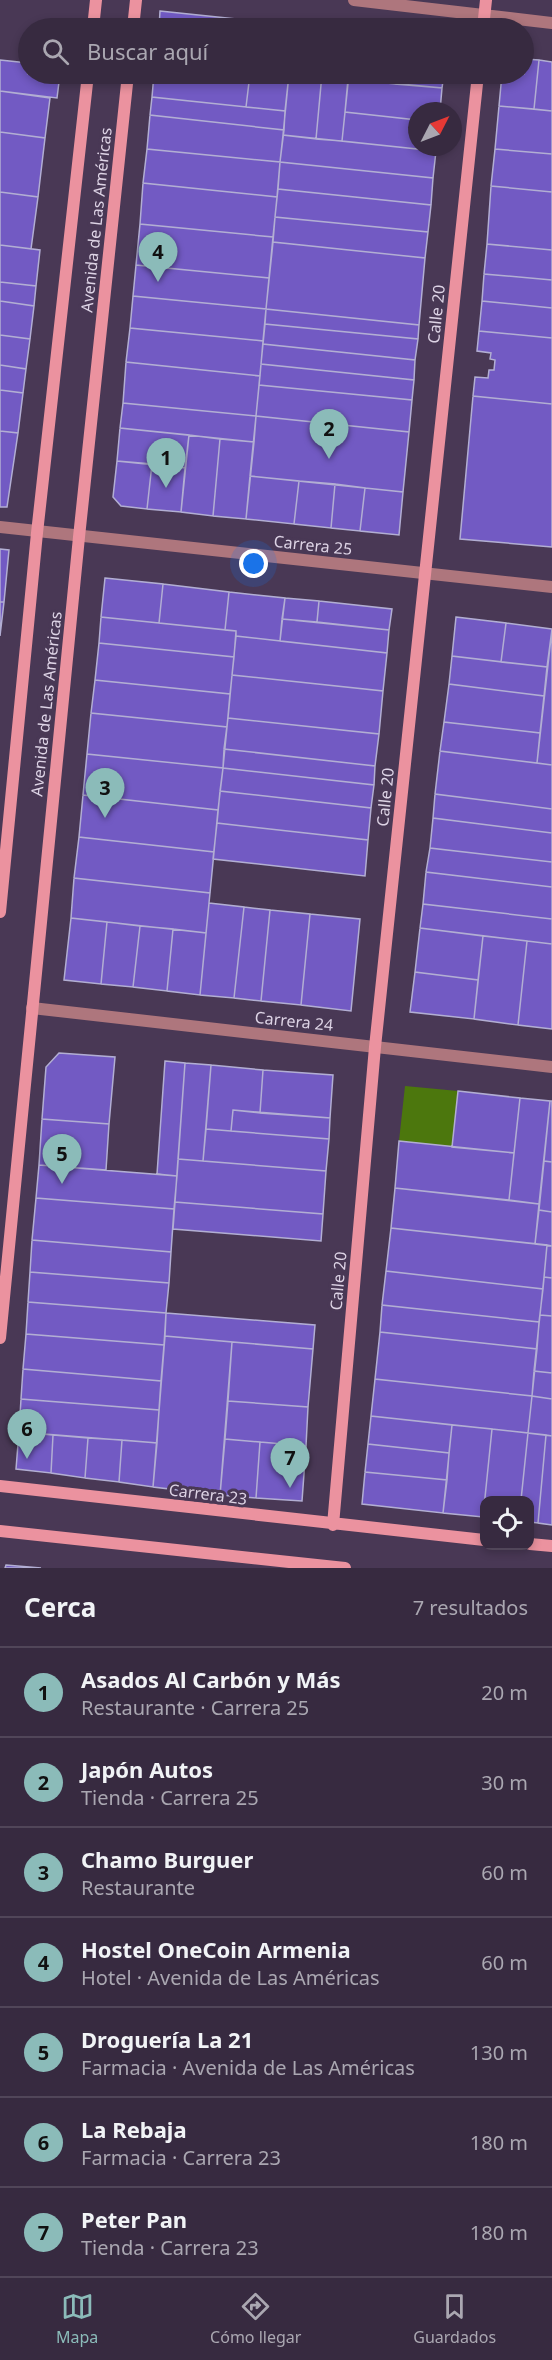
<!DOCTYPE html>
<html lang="es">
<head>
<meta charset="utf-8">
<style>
  :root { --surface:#372a40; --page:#3e3247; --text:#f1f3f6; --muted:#aaa7b1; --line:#514659; --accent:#8bbbb9 }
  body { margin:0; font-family:"Noto Sans",sans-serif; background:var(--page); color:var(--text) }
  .controls { position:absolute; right:18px; bottom:18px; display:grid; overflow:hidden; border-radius:12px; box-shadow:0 3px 9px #0003 }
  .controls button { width:54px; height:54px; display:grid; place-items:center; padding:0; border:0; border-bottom:2px solid var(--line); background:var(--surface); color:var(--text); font:30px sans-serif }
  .compass { position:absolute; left:408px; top:102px; width:54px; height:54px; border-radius:50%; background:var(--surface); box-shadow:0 3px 9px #0003; rotate:48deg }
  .you { position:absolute; left:254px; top:564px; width:21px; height:21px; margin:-15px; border:4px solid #fff; border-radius:50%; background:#1a73e8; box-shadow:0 0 0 9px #1a73e833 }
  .badge { display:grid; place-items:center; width:39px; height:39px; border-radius:50%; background:var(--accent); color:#111; font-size:20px; font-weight:700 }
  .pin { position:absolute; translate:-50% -50px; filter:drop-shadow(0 2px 3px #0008) }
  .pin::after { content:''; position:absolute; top:32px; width:21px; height:18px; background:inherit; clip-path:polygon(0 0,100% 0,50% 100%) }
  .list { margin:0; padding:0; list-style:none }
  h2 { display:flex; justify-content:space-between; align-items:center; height:78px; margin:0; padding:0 24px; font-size:26px }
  h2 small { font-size:20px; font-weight:400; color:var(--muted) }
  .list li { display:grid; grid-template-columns:39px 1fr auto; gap:18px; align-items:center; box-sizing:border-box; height:90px; padding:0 24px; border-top:2px solid var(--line) }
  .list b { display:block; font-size:22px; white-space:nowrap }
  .list p { margin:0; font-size:20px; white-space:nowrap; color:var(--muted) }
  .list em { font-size:20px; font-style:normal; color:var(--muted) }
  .icon { flex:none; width:33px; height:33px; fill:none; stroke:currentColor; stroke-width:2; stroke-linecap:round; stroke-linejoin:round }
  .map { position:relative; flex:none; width:552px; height:1568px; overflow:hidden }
  .search { position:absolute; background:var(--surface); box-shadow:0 3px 9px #0003; left:18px; right:18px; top:18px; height:66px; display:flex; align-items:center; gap:15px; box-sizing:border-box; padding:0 21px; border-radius:33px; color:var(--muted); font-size:22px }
  .sheet { height:708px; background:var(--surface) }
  nav { display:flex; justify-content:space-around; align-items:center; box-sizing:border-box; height:84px; border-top:2px solid var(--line); background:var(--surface); font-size:16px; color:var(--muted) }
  nav a { display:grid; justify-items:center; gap:3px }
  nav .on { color:var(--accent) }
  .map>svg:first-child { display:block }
</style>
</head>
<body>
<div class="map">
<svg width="552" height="1568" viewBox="0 0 552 1568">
  <rect width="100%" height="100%" fill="#493855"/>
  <path fill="#4c770d" d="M405 1086 458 1091 452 1147 399 1141Z"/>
  <path fill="#725ac3" stroke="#b2aed3" stroke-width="1.5" d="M160 11 255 21 254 28H159Z
    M255 21 294 25 293 28H254Z
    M294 25 325 28H293Z
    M524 59 539 60 534 109 499 106 502 74H524Z
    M0 60 28 63V74H60L57 98 0 91Z
    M539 60 552 62V111L534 109Z
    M154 74H250L246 107 152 97Z
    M250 74H289L285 111 246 107Z
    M289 74H322L316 139 283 135Z
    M322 74H349L342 141 316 139Z
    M349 74H396L395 84 348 79Z
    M396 74H444L442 88 395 84Z
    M348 79 442 88 440 111H417V120L345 112Z
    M0 91 50 98 45 138 0 132Z
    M152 97 285 111 284 130 150 115Z
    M499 106 552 111V154L495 149Z
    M345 112 417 120V147H436V151L342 141Z
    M150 115 284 130 280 162 147 149Z
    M0 132 45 138 38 197 0 192Z
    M283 135 436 151 433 178 280 162Z
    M147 149 280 162 277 197 143 183Z
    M495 149 552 154V192L491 186Z
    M280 162 433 178 431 205 278 189Z
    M143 183 277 197 273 237 140 224Z
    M491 186 552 192V250L487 244Z
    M278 189 431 205 428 232 275 217Z
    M0 192 38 197 31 249 0 245Z
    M275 217 428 232 425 258 273 242Z
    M140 224 273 237 269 278 136 265Z
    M273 242 425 258 419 325 266 309Z
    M487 244 552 250V280L484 274Z
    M0 245 40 250 36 286 0 282Z
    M136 265 269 278 266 309 133 296Z
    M484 274 552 280V308L482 301Z
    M0 282 36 286 34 306 0 301Z
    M133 296 266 309 263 341 130 328Z
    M0 301 34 306 30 339 0 335Z
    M482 301 552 308V338L479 331Z
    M266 309 419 325 418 339 265 324Z
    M265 324 418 339 415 360 263 344Z
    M130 328 263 341 260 376 126 362Z
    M479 331 552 338V404L473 396 475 377 488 378 489 370H494L495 360 490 359 491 353 477 351Z
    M0 335 30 339 26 369 0 365Z
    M263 344 415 360 414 380 261 364Z
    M126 362 260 376 256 416 123 403Z
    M261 364 414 380 412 400 259 385Z
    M0 365 26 369 23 393 0 390Z
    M259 385 412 400 409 432 256 416Z
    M0 390 23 393 18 433 0 431Z
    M473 396 552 404V547L460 539Z
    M123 403 256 416 254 442 120 428Z
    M256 416 409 432 403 492 250 476Z
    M120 428 189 435 185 468 117 461Z
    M0 431 18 433 7 507H0Z
    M189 435 220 439 213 516 181 512Z
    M220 439 254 442 246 519 213 516Z
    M117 461 152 464 147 509 121 506 113 497Z
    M152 464 185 468 181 512 147 509Z
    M250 476 299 481 294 524 246 519Z
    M299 481 335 484 331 528 294 524Z
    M335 484 365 488 360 531 331 528Z
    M365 488 403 492 399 535 360 531Z
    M0 549 9 550 4 602H0Z
    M105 578 163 584 159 623 101 617Z
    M163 584 229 592 225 630 159 623Z
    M229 592 285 598 280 641 236 636V631L225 630Z
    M285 598 319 601 317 622 282 619Z
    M319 601 392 609 389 630 317 622Z
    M0 602H4L0 636Z
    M101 617 236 631 234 657 99 643Z
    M456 617 506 623 501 662 452 656Z
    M282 619 389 630 387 653 280 641Z
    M506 623 552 629 547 667 501 662Z
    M552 629V765L537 763Z
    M236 636 387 653 383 691 232 675Z
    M99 643 234 657 230 694 95 680Z
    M452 656 547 667 544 696 449 684Z
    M232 675 383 691 379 734 228 718Z
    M95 680 230 694 227 727 91 713Z
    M449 684 544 696 540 733 444 722Z
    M91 713 227 727 223 768 87 754Z
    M228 718 379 734 375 766 224 749Z
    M444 722 540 733 537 763 440 751Z
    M224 749 375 766 374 785 223 768Z
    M440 751 552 765V809L435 794Z
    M87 754 223 768 218 810 83 795Z
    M223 768 374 785 371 808 220 791Z
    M220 791 371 808 368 840 217 823Z
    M435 794 552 809V833L433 818Z
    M83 795 218 810 214 852 79 837Z
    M433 818 552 833V862L430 848Z
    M217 823 368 840 365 876 213 859Z
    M79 837 214 852 210 893 74 878Z
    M430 848 552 862V887L426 872Z
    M426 872 552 887V919L423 904Z
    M74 878 210 893 206 933 71 918Z
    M209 903 244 907 234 998 200 995Z
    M423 904 552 919V944L420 928Z
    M244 907 270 910 261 1001 234 998Z
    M270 910 310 914 301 1005 261 1001Z
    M310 914 360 919 351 1011 301 1005Z
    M71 918 107 922 101 984 64 980Z
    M107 922 140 926 133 987 101 984Z
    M140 926 173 929 167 991 133 987Z
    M420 928 483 936 478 980 415 972Z
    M173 929 206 933 200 995 167 991Z
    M483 936 527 941 518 1025 474 1019Z
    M527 941 552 944V1029L518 1025Z
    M415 972 478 980 474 1019 410 1012Z
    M59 1053 115 1057 109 1124 42 1119 46 1067Z
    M165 1061 185 1063 177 1176 157 1174Z
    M185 1063 211 1065 203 1161 178 1159Z
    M211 1065 263 1070 260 1113 233 1110 231 1131 206 1129Z
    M263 1070 333 1075 330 1118 260 1113Z
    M458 1091 520 1098 514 1153 452 1147Z
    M520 1098 550 1101 539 1204 509 1200Z
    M550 1101H552V1162L544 1161Z
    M233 1110 330 1118 329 1139 231 1131Z
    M42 1119 109 1124 106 1170 39 1165Z
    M206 1129 329 1139 326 1171 203 1161Z
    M399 1141 514 1153 509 1200 395 1188Z
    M178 1159 326 1171 323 1214 175 1202Z
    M544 1161 552 1162V1212L539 1210Z
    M39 1165 177 1176 174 1209 36 1198Z
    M395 1188 539 1204 535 1244 391 1228Z
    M36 1198 174 1209 171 1252 32 1240Z
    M175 1202 323 1214 321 1241 173 1229Z
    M539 1210 552 1212V1246L535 1244Z
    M391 1228 547 1245 543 1289 386 1271Z
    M32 1240 171 1252 169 1283 30 1272Z
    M547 1245 552 1246V1278L544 1277Z
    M386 1271 543 1289 539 1322 382 1305Z
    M30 1272 169 1283 166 1313 28 1302Z
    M544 1277 552 1278V1316L540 1315Z
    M28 1302 166 1313 164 1345 26 1334Z
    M382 1305 539 1322 537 1349 380 1332Z
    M166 1313 315 1325 313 1349 165 1336Z
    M540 1315 552 1316V1373L534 1371Z
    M380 1332 537 1349 532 1396 375 1379Z
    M26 1334 164 1345 161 1381 23 1369Z
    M165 1336 232 1342 220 1495 153 1487Z
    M232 1342 313 1349 308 1407 228 1401Z
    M23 1369 161 1381 159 1410 21 1399Z
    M534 1371 552 1373V1399L532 1396Z
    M375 1379 532 1396 528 1433 371 1416Z
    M532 1396 552 1399V1436L528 1433Z
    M21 1399 159 1410 157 1443 19 1432Z
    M228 1401 308 1407 306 1446 225 1439Z
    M371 1416 452 1425 449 1453 368 1444Z
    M452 1425 492 1429 483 1517 443 1513Z
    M492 1429 528 1433 521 1500H484V1517H483Z
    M19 1432 53 1435 51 1473 16 1469Z
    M528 1433 546 1435 538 1523 530 1522V1500H521Z
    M53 1435 88 1438 85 1478 51 1473Z
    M546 1435 552 1436V1525L538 1523Z
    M88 1438 122 1440 119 1482 85 1478Z
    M225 1439 260 1442 256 1498 220 1495Z
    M122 1440 157 1443 153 1487 119 1482Z
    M260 1442 306 1446 302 1501 256 1498Z
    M368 1444 449 1453 447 1480 365 1472Z
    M365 1472 447 1480 443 1513 362 1504Z
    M6 1565 41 1568H5Z"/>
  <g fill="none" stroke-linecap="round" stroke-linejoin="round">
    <path stroke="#ae767d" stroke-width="12" d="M354 0 552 23
      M0 527 552 587
      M32 1008 552 1067"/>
    <path stroke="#eb929f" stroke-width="12" d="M93 28 96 0
      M133 28 136 0
      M483 28 486 0
      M0 912 37 533 88 74
      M0 1338 79 537 128 74
      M0 1486 484 1540
      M333 1525 375 1047 478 74
      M0 1531 345 1568
      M530 1544 552 1546"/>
  </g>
  <g text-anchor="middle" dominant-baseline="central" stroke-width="6" stroke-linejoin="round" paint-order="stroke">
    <g font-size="16" fill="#ddd3e5" stroke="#493855">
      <text transform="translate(96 220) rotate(-84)">Avenida de Las Américas</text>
      <text transform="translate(436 314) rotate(-84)">Calle 20</text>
      <text transform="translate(313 545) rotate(6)">Carrera 25</text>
      <text transform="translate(46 704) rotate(-84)">Avenida de Las Américas</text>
      <text transform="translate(385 797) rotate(-84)">Calle 20</text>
      <text transform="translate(294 1021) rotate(6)">Carrera 24</text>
      <text transform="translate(338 1281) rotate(-85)">Calle 20</text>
      <text transform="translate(208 1494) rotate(7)">Carrera 23</text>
    </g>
  </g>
</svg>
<div class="controls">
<button><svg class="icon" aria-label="locate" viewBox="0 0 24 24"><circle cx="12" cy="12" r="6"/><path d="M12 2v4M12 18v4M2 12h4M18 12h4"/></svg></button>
</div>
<svg class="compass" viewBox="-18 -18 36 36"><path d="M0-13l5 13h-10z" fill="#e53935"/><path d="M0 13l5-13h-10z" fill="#aaa7b1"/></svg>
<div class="you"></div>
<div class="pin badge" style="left:166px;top:488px">1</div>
<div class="pin badge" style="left:329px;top:459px">2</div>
<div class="pin badge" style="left:105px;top:818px">3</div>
<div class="pin badge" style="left:158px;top:282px">4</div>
<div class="pin badge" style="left:62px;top:1184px">5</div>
<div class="pin badge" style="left:27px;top:1459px">6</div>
<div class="pin badge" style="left:290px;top:1488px">7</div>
<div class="search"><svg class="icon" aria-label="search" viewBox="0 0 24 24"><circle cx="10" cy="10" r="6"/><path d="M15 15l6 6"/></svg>Buscar aquí</div>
</div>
<section class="sheet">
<h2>Cerca<small>7 resultados</small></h2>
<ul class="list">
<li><span class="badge">1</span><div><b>Asados Al Carbón y Más</b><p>Restaurante · Carrera 25</p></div><em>20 m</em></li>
<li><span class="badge">2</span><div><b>Japón Autos</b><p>Tienda · Carrera 25</p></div><em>30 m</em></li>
<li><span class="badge">3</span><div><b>Chamo Burguer</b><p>Restaurante</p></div><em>60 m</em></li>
<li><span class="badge">4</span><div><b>Hostel OneCoin Armenia</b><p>Hotel · Avenida de Las Américas</p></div><em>60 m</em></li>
<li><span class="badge">5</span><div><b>Droguería La 21</b><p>Farmacia · Avenida de Las Américas</p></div><em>130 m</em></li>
<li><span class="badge">6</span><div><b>La Rebaja</b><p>Farmacia · Carrera 23</p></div><em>180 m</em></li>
<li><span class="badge">7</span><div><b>Peter Pan</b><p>Tienda · Carrera 23</p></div><em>180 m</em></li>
</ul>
</section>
<nav>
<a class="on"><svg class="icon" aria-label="map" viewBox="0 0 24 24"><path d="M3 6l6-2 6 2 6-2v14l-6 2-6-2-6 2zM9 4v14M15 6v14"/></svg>Mapa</a>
<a><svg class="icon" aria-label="directions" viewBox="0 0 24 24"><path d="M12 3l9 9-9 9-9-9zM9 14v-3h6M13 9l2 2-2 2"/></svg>Cómo llegar</a>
<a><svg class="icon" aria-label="saved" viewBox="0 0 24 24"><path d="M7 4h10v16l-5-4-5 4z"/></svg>Guardados</a>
</nav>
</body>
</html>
